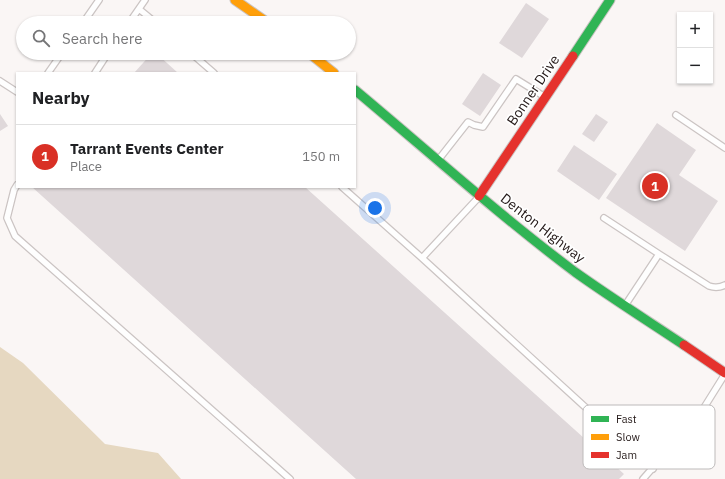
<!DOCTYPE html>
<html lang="en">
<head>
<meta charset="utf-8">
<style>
  :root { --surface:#fff; --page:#f6f6f6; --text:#202124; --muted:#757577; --line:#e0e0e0; --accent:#d93025 }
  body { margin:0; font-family:"IBM Plex Sans",sans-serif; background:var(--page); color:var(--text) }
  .controls { position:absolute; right:12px; top:12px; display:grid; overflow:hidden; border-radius:0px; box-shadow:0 1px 3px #0004 }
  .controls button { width:36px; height:36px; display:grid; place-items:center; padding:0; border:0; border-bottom:1px solid var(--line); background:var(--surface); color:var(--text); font:20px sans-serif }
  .you { position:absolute; left:375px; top:208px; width:14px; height:14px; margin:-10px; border:3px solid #fff; border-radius:50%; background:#1a73e8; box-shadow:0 0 0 6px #1a73e833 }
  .badge { display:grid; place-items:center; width:26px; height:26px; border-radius:50%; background:var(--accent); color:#fff; font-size:13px; font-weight:700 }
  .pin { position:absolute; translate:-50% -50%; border:2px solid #fff; box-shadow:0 1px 4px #0006 }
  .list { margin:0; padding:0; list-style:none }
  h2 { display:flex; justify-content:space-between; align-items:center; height:52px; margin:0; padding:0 16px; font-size:17px }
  h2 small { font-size:13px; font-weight:400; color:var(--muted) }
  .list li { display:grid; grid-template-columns:26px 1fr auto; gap:12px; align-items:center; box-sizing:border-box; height:64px; padding:0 16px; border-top:1px solid var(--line) }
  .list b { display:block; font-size:15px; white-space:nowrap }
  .list p { margin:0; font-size:13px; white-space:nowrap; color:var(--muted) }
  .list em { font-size:13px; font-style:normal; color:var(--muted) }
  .icon { flex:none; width:22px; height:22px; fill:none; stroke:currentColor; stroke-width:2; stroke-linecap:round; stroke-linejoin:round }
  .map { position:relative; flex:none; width:725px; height:479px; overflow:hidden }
  .search { position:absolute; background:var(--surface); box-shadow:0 1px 3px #0004; left:16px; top:16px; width:340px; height:44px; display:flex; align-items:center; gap:10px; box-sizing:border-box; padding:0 14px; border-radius:22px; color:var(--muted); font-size:15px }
  .panel { position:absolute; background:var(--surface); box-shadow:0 1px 3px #0004; left:16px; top:72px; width:340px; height:116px; border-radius:0px }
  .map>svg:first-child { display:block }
</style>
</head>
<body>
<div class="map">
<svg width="725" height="479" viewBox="0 0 725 479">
  <rect width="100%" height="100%" fill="#faf6f5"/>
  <path fill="#e6d8c1" d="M0 347 23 363 105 444 158 453 181 479H0Z"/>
  <path fill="#dfd8da" d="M526 3 549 19 522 58 499 43Z
    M152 53H156L178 73H134Z
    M483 73 501 85 480 116 462 104Z
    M0 114 8 126 0 131Z
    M596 114 608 122 594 142 582 134Z
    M657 123 696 150 679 175 718 201 685 251 606 198Z
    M574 145 617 174 599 200 557 171Z
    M32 187H305L624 474 619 479H356Z"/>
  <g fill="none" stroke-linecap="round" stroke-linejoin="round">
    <defs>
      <path id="lane" d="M139 9 156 23
        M83 23 99 0
        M129 23 145 0
        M191 53 214 73
        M48 73 62 53
        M95 73 108 53
        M0 81 17 92
        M676 115 725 148
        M439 159 468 122 474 125 483 127 516 79 545 97
        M17 185 14 190 7 218 15 236 290 479
        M342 187 422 258 478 198
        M604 218 659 254
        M422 258 653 469
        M626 304 659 254 709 286C715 288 719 288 725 285
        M643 479 700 414 725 374"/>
      <path id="fast" d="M573 56 610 0
        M355 90C428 151 499 215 575 272 610 297 648 321 684 345"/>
      <path id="slow" d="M235 0 268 23
        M309 53 334 73"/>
      <path id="jam" d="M479 196 573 56
        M684 345 725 373"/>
    </defs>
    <use href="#lane" stroke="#cbc4c3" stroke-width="8"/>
    <use href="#fast" stroke="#cbc4c3" stroke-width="11"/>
    <use href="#slow" stroke="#cbc4c3" stroke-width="11"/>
    <use href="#jam" stroke="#cbc4c3" stroke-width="11"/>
    <use href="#lane" stroke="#fefefe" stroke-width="5.5"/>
    <use href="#fast" stroke="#30b455" stroke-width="9"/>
    <use href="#slow" stroke="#ff9f0a" stroke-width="9"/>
    <use href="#jam" stroke="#e5322d" stroke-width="9"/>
  </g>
  <g text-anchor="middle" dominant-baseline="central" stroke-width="3.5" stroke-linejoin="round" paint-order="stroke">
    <g font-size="14" fill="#241918" stroke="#fff">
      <text transform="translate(533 90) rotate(-56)">Bonner Drive</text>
      <text transform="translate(543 228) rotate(38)">Denton Highway</text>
    </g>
  </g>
  <rect x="583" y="405" width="132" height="64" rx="6" fill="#fff" stroke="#bdbaba" stroke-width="1"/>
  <rect x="591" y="416" width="18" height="6" fill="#30b455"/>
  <rect x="591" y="434" width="18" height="6" fill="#ff9f0a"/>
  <rect x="591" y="452" width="18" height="6" fill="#e5322d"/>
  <g font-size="11" fill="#241918">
    <text x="616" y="423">Fast</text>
    <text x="616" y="441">Slow</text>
    <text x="616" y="459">Jam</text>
  </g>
</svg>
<div class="controls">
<button>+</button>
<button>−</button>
</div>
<div class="you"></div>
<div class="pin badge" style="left:655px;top:186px">1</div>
<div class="search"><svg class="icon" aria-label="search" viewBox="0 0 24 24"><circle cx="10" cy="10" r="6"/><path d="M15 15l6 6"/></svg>Search here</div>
<section class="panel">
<h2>Nearby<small></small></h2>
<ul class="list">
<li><span class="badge">1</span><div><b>Tarrant Events Center</b><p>Place</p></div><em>150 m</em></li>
</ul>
</section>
</div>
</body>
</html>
